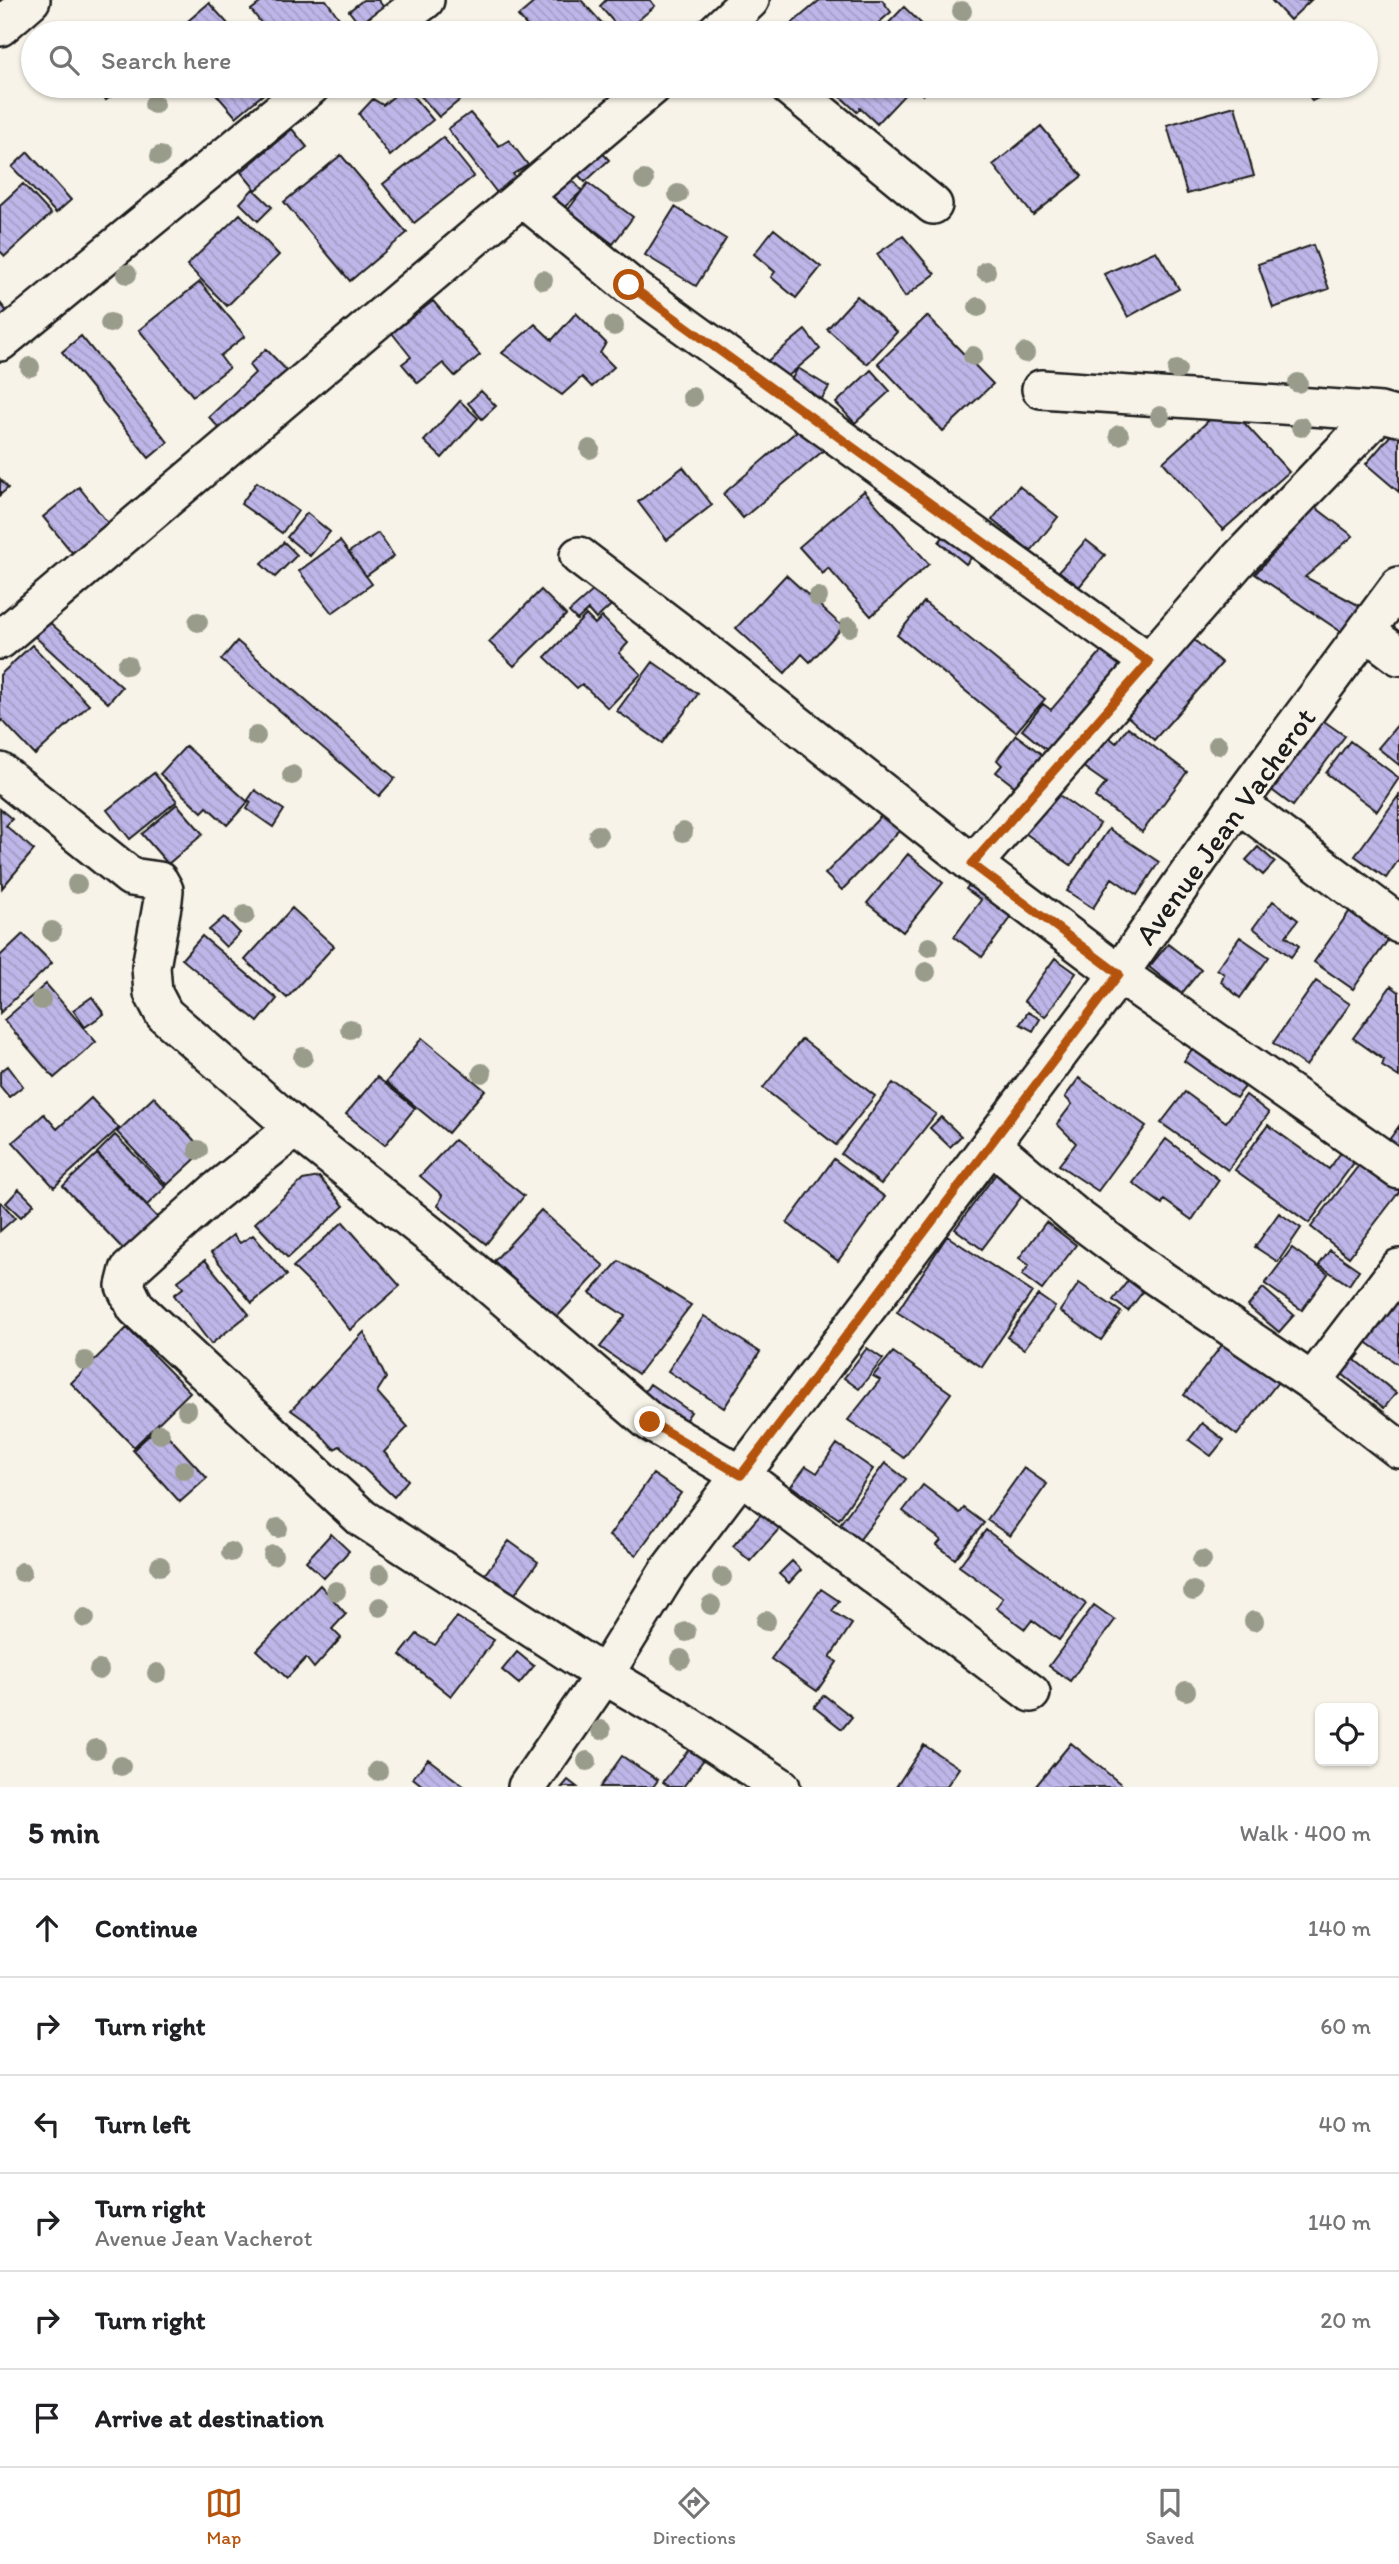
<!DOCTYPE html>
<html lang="en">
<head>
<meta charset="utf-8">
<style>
  :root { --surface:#fff; --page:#f6f6f6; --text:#202124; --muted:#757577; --line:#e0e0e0; --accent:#b45309 }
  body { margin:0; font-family:Itim,sans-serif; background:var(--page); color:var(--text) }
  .controls { position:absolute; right:21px; bottom:21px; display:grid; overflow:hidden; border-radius:10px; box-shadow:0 2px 5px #0004 }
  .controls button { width:63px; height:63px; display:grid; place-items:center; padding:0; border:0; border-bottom:2px solid var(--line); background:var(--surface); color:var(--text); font:35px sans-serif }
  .stop { position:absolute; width:21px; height:21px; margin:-16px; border:5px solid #b45309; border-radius:50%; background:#fff }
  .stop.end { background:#b45309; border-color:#fff; box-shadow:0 2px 7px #0008 }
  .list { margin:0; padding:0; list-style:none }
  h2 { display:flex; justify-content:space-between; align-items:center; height:91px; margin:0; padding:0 28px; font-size:30px }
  h2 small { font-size:23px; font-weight:400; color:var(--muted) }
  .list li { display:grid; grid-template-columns:46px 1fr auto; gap:21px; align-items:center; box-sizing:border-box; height:98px; padding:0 28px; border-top:2px solid var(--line) }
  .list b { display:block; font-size:26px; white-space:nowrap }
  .list p { margin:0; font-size:23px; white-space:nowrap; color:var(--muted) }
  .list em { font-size:23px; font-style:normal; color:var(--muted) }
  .icon { flex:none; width:38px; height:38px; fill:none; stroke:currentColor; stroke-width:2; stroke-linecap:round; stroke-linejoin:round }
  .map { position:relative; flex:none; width:1399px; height:1787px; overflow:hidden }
  .search { position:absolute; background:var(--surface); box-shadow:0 2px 5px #0004; left:21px; right:21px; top:21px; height:77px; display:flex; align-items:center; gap:18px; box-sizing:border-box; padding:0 24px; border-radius:38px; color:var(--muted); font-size:26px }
  .sheet { height:679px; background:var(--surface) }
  nav { display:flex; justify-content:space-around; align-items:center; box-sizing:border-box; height:98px; border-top:2px solid var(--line); background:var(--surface); font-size:19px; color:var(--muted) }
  nav a { display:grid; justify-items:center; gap:4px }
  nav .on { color:var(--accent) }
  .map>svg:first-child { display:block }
</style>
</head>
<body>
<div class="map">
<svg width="1399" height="1787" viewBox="0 0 1399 1787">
  <defs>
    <pattern id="building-back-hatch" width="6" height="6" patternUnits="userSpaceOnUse" patternTransform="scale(1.75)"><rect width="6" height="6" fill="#beb6e8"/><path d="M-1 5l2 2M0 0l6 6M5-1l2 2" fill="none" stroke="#a39cc6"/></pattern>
  </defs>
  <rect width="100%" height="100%" fill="#f7f3e8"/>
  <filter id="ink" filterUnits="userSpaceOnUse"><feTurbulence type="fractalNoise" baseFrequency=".0143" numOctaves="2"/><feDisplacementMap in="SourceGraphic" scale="14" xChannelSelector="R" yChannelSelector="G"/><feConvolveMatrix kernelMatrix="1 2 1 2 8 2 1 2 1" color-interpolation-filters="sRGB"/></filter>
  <g filter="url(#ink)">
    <path fill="url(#building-back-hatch)" stroke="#1c1c1c" stroke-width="2" d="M264 0H326L349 32 269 33 251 10Z
      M363 0H378L386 10 363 29 349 11Z
      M537 0H581L611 33H533L518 16Z
      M606 0H650L655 6 623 33 600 6Z
      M820 0H882L891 12 867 33H787L784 30Z
      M1273 0H1311L1290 20 1272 1Z
      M209 3 229 25 220 33H174Z
      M904 7 931 33H879Z
      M475 24 482 33H464Z
      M95 86H125L106 100Z
      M209 86H273L236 117Z
      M412 86H477L439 117Z
      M537 86H558L544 96Z
      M829 86H906L910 89 877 124 860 108 857 112Z
      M913 86H932L923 95Z
      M1304 86H1343L1312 101Z
      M405 87 433 120 390 156 359 114 373 99 383 105Z
      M1235 106 1254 176 1187 194 1167 125Z
      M470 113 499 146 509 140 528 165 513 174 521 184 501 198 448 129Z
      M1041 126 1082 176 1033 215 993 165Z
      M292 129 307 147 256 190 241 172Z
      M443 137 474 176 414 223 383 184Z
      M596 146 609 160 585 182 572 168Z
      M28 152 71 200 56 213 12 167Z
      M341 155 407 233 350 281 284 202Z
      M565 172 582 191 558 213 541 194Z
      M588 183 633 217 613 244 568 210Z
      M23 184 51 214 5 256 0 251V205Z
      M253 189 272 207 258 221 240 203Z
      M675 207 726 239 696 286 645 255Z
      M240 214 279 255 227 306 187 265Z
      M774 229 821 267 796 298 771 277 775 272 754 254Z
      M903 236 935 274 905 297 877 254Z
      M1313 245 1329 289 1273 308 1258 264Z
      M1156 251 1179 289 1128 317 1104 274Z
      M200 282 245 336 220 356 229 368 193 396 139 330Z
      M857 296 897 332 867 364 827 329Z
      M433 301 480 355 455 376 443 363 418 383 402 364 411 357 392 333Z
      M0 303 11 316 0 325Z
      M576 313 606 343 600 353 614 367 592 387 582 377 562 395 502 353 535 324 552 340Z
      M927 316 993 384 943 431 878 363Z
      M805 330 820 349 775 387 759 368Z
      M81 336 168 442 149 458 62 352Z
      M266 349 294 378 229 439 209 417 255 373 249 365Z
      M798 368 829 387 816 408 786 389Z
      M871 370 890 391 855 423 836 403Z
      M481 391 496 406 482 419 468 403Z
      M460 401 478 418 442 458 424 441Z
      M1227 404 1289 472 1223 530 1163 462Z
      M804 425 824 450 743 518 723 494Z
      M1396 429 1399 432V492L1366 464Z
      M683 467 712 505 667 540 638 502Z
      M0 479 8 488 0 495Z
      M257 482 298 511 282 533 241 504Z
      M1019 486 1058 517 1031 551 992 520Z
      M79 487 111 527 75 556 43 517Z
      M864 491 929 564 871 616 828 568 823 574 799 547Z
      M1315 507 1353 536 1305 577 1360 606 1343 633 1255 574Z
      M307 513 330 532 310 556 287 537Z
      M949 529 977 551 966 564 939 542Z
      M378 533 394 556 366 576 349 552Z
      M1086 540 1105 555 1079 587 1059 571Z
      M340 541 372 584 332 613 299 571Z
      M284 542 297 555 275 577 261 564Z
      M786 575 843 627 810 662 802 654 785 673 736 628Z
      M604 581 620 597 596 619 588 610 577 620 569 612Z
      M541 590 566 615 514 666 489 642Z
      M924 602 1045 699 1016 732 897 635Z
      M586 615 595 624 602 617 628 643 619 653 641 674 608 708 582 684 577 688 545 657Z
      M47 620 122 687 108 703 33 635Z
      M1194 640 1222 663 1154 740 1127 716Z
      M237 641 395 778 379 796 221 660Z
      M32 645 89 705 35 755 2 720 0 722V675Z
      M1106 646 1130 666 1054 756 1022 730 1043 704 1051 710Z
      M653 662 698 694 662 743 617 711Z
      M1321 719 1345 736 1293 806 1269 788Z
      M1399 723V765L1378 748Z
      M1128 727 1187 772 1142 832 1095 797 1106 783 1079 764 1103 732 1116 743Z
      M1016 735 1048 759 1022 792 996 772 1002 765 997 760Z
      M1350 741 1399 778 1377 811 1326 773Z
      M186 746 248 802 227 825 207 807 202 812 160 774Z
      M154 773 177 801 130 839 107 810Z
      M255 790 284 810 273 827 247 809 251 802 248 800Z
      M1052 790 1100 824 1071 865 1022 831Z
      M1399 795V859L1386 878 1355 856Z
      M177 804 203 834 168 864 142 834Z
      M0 809 12 819 6 826 34 850 2 888Z
      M884 813 901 829 842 890 825 874Z
      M1109 829 1159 862 1137 895 1112 878 1093 908 1067 891Z
      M1258 847 1275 862 1263 875 1246 860Z
      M908 854 943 883 903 932 867 903Z
      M976 876 1019 907 982 957 954 937 981 900 966 889Z
      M1273 901 1298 920 1286 936 1299 946 1291 957 1253 928Z
      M1354 905 1393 933 1353 989 1314 962Z
      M292 908 334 946 287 998 245 960Z
      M224 917 240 933 226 947 209 930Z
      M23 934 52 963 0 1013V956Z
      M202 936 277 999 258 1022 182 959Z
      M1240 937 1269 957 1240 998 1221 982 1224 974 1217 969Z
      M1168 944 1201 970 1182 993 1149 967Z
      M1055 958 1076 973 1045 1017 1024 1001Z
      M1316 981 1350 1004 1306 1066 1273 1043Z
      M46 984 96 1042 54 1078 4 1020Z
      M1391 986 1399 992V1077L1382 1066 1384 1060 1353 1038Z
      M92 997 104 1014 85 1027 73 1010Z
      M1028 1012 1040 1019 1033 1031 1020 1024Z
      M422 1038 485 1090 448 1133 386 1082Z
      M802 1039 875 1096 836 1145 763 1088Z
      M1192 1049 1245 1087 1236 1098 1184 1061Z
      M8 1066 23 1086 9 1097 0 1086V1072Z
      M377 1077 415 1108 385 1145 346 1114Z
      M1079 1078 1146 1126 1098 1191 1059 1165 1076 1143 1057 1124 1072 1104 1065 1097Z
      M893 1083 936 1114 881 1184 841 1154Z
      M1185 1092 1226 1122 1246 1095 1269 1113 1228 1170 1161 1123Z
      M154 1097 204 1151 167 1185 117 1132Z
      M91 1098 119 1128 54 1187 13 1142 44 1114 57 1129Z
      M941 1117 961 1136 950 1147 930 1128Z
      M1268 1125 1329 1169 1342 1151 1356 1160 1309 1223 1235 1170Z
      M1399 1126V1158L1384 1147Z
      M115 1135 166 1187 147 1205 97 1153Z
      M1166 1139 1219 1180 1192 1220 1164 1200 1162 1204 1133 1183Z
      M454 1140 524 1196 486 1244 438 1206 442 1195 420 1176Z
      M97 1154 159 1219 125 1251 63 1186Z
      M834 1159 885 1197 838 1261 787 1223Z
      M1363 1160 1399 1188V1192L1349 1257 1311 1227Z
      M1004 1163 1032 1183 982 1249 955 1229Z
      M319 1177 344 1206 288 1258 255 1223 303 1180Z
      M19 1189 34 1204 21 1217 6 1203Z
      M1 1202 15 1218 0 1231V1203Z
      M541 1210 604 1266 556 1318 494 1261Z
      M1279 1213 1301 1228 1278 1262 1255 1247Z
      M343 1222 400 1286 350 1330 325 1298 293 1267Z
      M1046 1222 1076 1245 1042 1290 1022 1275 1029 1265 1019 1258Z
      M233 1235 240 1243 253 1235 287 1275 252 1303 211 1253Z
      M947 1236 1032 1292 982 1367 897 1312Z
      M1292 1248 1328 1274 1302 1310 1265 1284Z
      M1330 1250 1359 1270 1349 1285 1319 1265Z
      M205 1260 249 1314 211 1344 174 1295 183 1288 178 1281Z
      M619 1261 691 1305 638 1374 600 1347 625 1316 590 1293Z
      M1137 1269 1152 1280 1128 1311 1113 1300Z
      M1079 1283 1121 1312 1101 1340 1060 1311Z
      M1263 1288 1294 1315 1279 1332 1248 1306Z
      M1038 1295 1055 1307 1024 1349 1007 1337Z
      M1388 1295 1399 1303V1365L1358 1336Z
      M704 1316 760 1352 724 1408 668 1371Z
      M127 1328 190 1392 134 1447 71 1383Z
      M364 1332 386 1378 377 1392 408 1427 384 1452 408 1480 394 1497 340 1446 334 1449 313 1426 291 1410Z
      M1231 1333 1285 1373 1237 1435 1184 1395Z
      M1348 1343 1360 1354 1355 1360 1396 1393 1384 1408 1330 1364Z
      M867 1348 883 1359 859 1389 844 1378Z
      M893 1352 951 1393 904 1458 848 1420 880 1380 873 1376Z
      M650 1384 691 1412 680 1428 639 1400Z
      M1202 1423 1224 1440 1211 1456 1189 1440Z
      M159 1426 207 1478 180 1502 133 1450Z
      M837 1444 873 1469 839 1519 791 1486 806 1466 817 1473Z
      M885 1463 906 1479 857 1543 837 1528Z
      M1024 1468 1047 1484 1010 1536 987 1520Z
      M653 1474 681 1493 636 1555 609 1536Z
      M923 1485 960 1513 964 1508 984 1523 955 1559 937 1545 941 1540 903 1511Z
      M763 1512 780 1528 750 1561 733 1546Z
      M986 1530 1086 1604 1059 1640 1032 1620 1025 1629 996 1608 1003 1598 959 1566Z
      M331 1534 349 1551 324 1578 306 1561Z
      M509 1541 538 1562 514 1595 485 1574Z
      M792 1561 801 1570 789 1583 779 1574Z
      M320 1585 346 1614 332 1629 341 1638 314 1668 306 1658 287 1678 257 1650Z
      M821 1589 839 1601 832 1611 852 1624 830 1657 837 1662 817 1691 771 1659Z
      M1094 1605 1115 1620 1070 1681 1049 1666Z
      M457 1617 494 1640 451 1696 400 1655 417 1634 435 1645Z
      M517 1652 534 1666 519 1684 502 1670Z
      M824 1695 852 1717 842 1729 814 1707Z
      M1071 1743 1122 1785 1120 1787H1035Z
      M924 1745 959 1768 946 1787H896Z
      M691 1747 705 1758 683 1787H670L663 1782Z
      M622 1756 658 1780 653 1787H600Z
      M428 1759 465 1787H424L413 1778Z
      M568 1780 577 1787H562Z"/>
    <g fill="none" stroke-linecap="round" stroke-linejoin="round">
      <defs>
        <path id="minor" d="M0 27 31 0
          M381 33 425 0
          M715 33 750 0
          M788 86 933 205
          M523 198 629 285 1149 662
          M0 342 311 86
          M1041 389 1356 410 1380 412 1398 417
          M579 556 712 657 973 864 1119 974 1399 1170
          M1367 632 1399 656
          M0 640 653 86
          M0 772 131 877 159 881 164 890 163 900 151 967 153 993 164 1014 295 1128 444 1246 650 1422 741 1475 1031 1693
          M1238 803 1399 924
          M973 864 1237 561 1380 412
          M295 1128 214 1193 129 1270 125 1286 136 1308 362 1518 604 1675 664 1710 781 1787
          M991 1144 1075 1216 1154 1275 1312 1382 1399 1449
          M1312 1382 1399 1268
          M527 1787 604 1675 669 1570 1119 974 1238 803 1399 586"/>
      </defs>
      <use href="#minor" stroke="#1c1c1c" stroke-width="42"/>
      <use href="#minor" stroke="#f7f3e8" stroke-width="37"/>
    </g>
    <g fill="#9a9c8b">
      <circle cx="962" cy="11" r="10"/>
      <circle cx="154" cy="104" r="10"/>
      <circle cx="160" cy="156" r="10"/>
      <circle cx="644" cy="180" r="10"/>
      <circle cx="678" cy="194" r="10"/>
      <circle cx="986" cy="271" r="10"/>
      <circle cx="127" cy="274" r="10"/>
      <circle cx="543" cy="280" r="10"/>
      <circle cx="978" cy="307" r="10"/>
      <circle cx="110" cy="323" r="10"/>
      <circle cx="614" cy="326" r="10"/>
      <circle cx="1025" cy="353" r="10"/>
      <circle cx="973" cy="356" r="10"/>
      <circle cx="30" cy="367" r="10"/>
      <circle cx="1177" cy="370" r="10"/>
      <circle cx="1298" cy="383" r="10"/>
      <circle cx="692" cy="397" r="10"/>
      <circle cx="1160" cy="416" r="10"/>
      <circle cx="1301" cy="427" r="10"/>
      <circle cx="1119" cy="435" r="10"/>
      <circle cx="590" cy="449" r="10"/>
      <circle cx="818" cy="597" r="10"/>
      <circle cx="198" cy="622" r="10"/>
      <circle cx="849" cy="627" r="10"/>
      <circle cx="127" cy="665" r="10"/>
      <circle cx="256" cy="736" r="10"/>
      <circle cx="1218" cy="745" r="10"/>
      <circle cx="292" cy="775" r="10"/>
      <circle cx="683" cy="832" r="10"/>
      <circle cx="598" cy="835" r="10"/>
      <circle cx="77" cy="884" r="10"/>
      <circle cx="245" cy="915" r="10"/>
      <circle cx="52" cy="931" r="10"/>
      <circle cx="929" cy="947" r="10"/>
      <circle cx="926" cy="972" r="10"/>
      <circle cx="41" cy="1000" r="10"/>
      <circle cx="350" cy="1029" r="10"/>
      <circle cx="303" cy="1057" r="10"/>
      <circle cx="482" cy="1073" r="10"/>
      <circle cx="198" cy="1150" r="10"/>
      <circle cx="85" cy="1361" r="10"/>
      <circle cx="187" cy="1410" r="10"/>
      <circle cx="160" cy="1434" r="10"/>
      <circle cx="184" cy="1470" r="10"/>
      <circle cx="278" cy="1528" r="10"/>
      <circle cx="231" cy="1552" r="10"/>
      <circle cx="273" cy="1555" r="10"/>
      <circle cx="1202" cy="1560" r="10"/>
      <circle cx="160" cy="1566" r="10"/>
      <circle cx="22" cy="1572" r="10"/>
      <circle cx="380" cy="1574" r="10"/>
      <circle cx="722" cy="1577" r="10"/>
      <circle cx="336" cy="1591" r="10"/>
      <circle cx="1193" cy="1591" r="10"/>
      <circle cx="711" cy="1605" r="10"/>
      <circle cx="380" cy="1607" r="10"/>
      <circle cx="85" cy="1618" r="10"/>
      <circle cx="766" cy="1621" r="10"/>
      <circle cx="1254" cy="1621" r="10"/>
      <circle cx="686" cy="1632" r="10"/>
      <circle cx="681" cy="1659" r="10"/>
      <circle cx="99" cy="1670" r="10"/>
      <circle cx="157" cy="1673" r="10"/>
      <circle cx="1186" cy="1691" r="10"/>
      <circle cx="601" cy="1730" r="10"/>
      <circle cx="96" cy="1749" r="10"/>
      <circle cx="587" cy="1761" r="10"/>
      <circle cx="121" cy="1766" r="10"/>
      <circle cx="378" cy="1771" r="10"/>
    </g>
  </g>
  <g fill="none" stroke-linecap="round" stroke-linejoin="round" filter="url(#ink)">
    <path stroke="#b45309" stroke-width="9" d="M629 285 1149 662 972 864 1119 974 741 1475 650 1422"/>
  </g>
  <g text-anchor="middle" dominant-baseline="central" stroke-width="6" stroke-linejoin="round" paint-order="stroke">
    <g font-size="30" fill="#1c1c1c" stroke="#f7f3e8">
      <text transform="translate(1225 826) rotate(-54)">Avenue Jean Vacherot</text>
    </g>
  </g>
</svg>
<div class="controls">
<button><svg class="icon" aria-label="locate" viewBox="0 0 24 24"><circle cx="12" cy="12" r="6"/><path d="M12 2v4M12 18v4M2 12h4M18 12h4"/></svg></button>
</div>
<div class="stop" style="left:629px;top:285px"></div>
<div class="stop end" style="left:650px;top:1422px"></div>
<div class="search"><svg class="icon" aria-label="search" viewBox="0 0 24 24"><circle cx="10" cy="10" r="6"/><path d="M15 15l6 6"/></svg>Search here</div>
</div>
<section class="sheet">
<h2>5 min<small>Walk · 400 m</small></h2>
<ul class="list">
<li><svg class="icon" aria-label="ahead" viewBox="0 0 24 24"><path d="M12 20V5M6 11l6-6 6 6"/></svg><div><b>Continue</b></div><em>140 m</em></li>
<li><svg class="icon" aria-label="right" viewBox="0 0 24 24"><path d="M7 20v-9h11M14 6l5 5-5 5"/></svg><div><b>Turn right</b></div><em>60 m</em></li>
<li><svg class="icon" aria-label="left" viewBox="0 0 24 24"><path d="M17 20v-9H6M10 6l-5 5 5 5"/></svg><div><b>Turn left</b></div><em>40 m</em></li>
<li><svg class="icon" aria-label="right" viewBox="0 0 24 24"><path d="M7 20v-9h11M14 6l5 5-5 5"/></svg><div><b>Turn right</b><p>Avenue Jean Vacherot</p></div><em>140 m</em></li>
<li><svg class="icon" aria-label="right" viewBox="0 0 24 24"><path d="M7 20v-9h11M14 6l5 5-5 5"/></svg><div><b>Turn right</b></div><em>20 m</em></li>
<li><svg class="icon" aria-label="arrive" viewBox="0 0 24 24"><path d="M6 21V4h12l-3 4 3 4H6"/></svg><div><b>Arrive at destination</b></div></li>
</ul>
</section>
<nav>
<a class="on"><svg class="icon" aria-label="map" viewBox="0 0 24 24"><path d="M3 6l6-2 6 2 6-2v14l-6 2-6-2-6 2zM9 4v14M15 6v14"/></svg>Map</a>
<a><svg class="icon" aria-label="directions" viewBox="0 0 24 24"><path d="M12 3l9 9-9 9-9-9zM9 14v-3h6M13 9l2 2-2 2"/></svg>Directions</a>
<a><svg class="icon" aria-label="saved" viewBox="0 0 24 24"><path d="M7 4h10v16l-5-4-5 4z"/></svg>Saved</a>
</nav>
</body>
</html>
